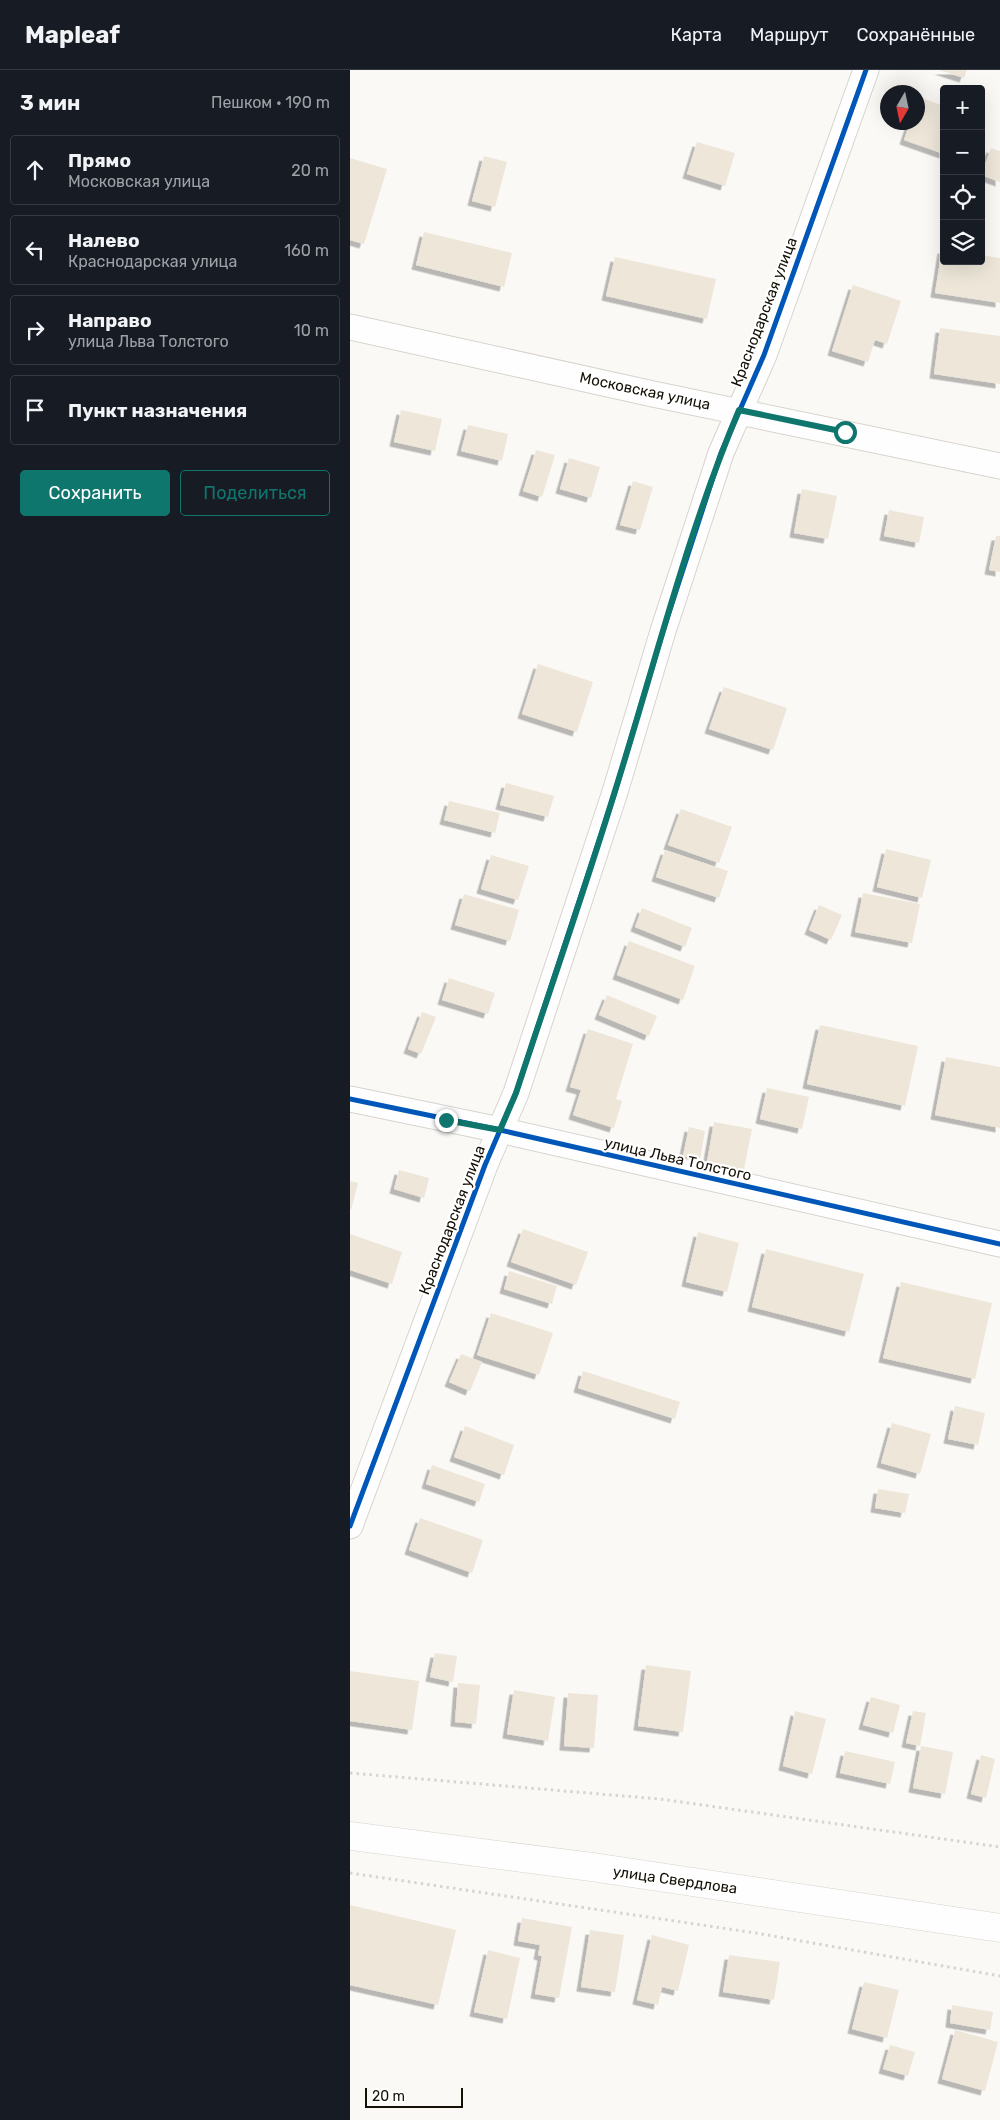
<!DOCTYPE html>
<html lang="ru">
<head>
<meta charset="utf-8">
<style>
  :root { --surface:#171b24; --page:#242831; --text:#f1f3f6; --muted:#9ea1a6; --line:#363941; --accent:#0f766e }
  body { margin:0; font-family:Rubik,sans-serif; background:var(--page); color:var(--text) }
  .controls { position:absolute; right:15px; top:15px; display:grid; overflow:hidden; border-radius:5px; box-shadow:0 5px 20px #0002 }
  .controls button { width:45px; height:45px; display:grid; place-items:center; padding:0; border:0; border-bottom:1px solid var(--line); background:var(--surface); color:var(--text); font:25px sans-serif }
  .compass { position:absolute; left:530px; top:15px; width:45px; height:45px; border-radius:50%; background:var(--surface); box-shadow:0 5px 20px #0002; rotate:189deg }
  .scale { position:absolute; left:15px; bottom:12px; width:98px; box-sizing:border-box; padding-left:5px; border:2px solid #151006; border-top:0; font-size:14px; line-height:18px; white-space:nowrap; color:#151006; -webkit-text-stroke:4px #fff; paint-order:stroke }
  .stop { position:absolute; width:15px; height:15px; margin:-11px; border:4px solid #0f766e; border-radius:50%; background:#fff }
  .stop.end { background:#0f766e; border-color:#fff; box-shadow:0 1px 5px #0008 }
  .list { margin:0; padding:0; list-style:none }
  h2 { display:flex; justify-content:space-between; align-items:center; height:65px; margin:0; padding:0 20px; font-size:21px }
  h2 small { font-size:16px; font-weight:400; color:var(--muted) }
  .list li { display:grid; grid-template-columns:32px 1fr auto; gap:15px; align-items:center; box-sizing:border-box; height:70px; margin:0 10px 10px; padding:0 10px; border:1px solid var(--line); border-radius:5px }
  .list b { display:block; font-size:19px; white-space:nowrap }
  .list p { margin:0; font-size:16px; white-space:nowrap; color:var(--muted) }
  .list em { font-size:16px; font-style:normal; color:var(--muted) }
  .actions { display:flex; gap:10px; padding:15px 20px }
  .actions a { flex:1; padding:11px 0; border:1px solid var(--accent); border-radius:5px; text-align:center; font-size:18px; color:var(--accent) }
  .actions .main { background:var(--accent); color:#fff }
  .icon { flex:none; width:28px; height:28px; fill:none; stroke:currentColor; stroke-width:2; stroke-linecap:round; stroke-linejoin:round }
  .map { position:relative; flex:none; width:650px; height:2050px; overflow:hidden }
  header { display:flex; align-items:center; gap:30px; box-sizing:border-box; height:70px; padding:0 25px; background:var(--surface); border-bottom:1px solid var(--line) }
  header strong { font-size:24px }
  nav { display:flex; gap:28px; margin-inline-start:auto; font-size:18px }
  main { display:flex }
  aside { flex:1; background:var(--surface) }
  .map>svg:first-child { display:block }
</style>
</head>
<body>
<header>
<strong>Mapleaf</strong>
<nav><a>Карта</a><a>Маршрут</a><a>Сохранённые</a></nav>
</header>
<main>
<aside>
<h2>3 мин<small>Пешком · 190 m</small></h2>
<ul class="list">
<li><svg class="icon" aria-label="ahead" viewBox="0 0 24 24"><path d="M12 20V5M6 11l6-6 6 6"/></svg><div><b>Прямо</b><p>Московская улица</p></div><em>20 m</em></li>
<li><svg class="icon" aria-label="left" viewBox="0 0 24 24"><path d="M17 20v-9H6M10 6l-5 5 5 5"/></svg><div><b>Налево</b><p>Краснодарская улица</p></div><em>160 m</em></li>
<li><svg class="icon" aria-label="right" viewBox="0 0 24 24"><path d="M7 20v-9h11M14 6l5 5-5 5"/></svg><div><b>Направо</b><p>улица Льва Толстого</p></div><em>10 m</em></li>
<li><svg class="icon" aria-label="arrive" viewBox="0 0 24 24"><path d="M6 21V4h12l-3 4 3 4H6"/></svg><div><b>Пункт назначения</b></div></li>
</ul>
<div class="actions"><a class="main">Сохранить</a><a>Поделиться</a></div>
</aside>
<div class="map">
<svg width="650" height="2050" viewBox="0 0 650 2050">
  <defs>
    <filter id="shadow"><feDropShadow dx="-4.5" dy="4.5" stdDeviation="0" flood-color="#0004"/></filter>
  </defs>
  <rect width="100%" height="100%" fill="#fbf9f6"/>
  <path fill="#ede6d9" filter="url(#shadow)" d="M589 0H617L614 8Z
    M569 27 594 36V84L554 70 560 52H568Z
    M347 72 385 83 375 116 337 104Z
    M641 78 650 81V112L631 105Z
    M134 86 157 92 145 137 122 131Z
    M0 88 37 99 14 174 0 170Z
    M74 162 162 183 154 217 66 195Z
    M592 179H594V191H631V185L650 188V233L585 223Z
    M265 187 366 209 357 249 256 226Z
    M503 215 551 231 537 274 525 270 518 292 482 281Z
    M590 258 650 266V314L584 304Z
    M51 340 92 349 85 381 44 372Z
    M118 355 158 364 152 391 111 381Z
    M186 380 205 385 192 427 173 421Z
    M219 388 250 397 241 428 210 419Z
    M283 411 303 417 290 460 270 455Z
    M452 419 487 426 478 469 444 463Z
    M539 440 574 447 569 473 534 466Z
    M646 466H650V502L639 500Z
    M188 594 243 612 227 662 172 644Z
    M374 617 437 638 423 680 359 659Z
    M156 713 204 726 198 747 150 735Z
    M99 731 150 743 145 763 94 750Z
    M331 739 382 757 369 793 318 775Z
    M536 779 581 790 572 828 527 817Z
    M315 780 378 801 369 828 306 807Z
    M141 785 179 796 168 830 131 819Z
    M513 823 570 834 562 873 505 862Z
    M114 824 169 840 160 871 105 855Z
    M469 835 492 845 481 870 459 860Z
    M292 838 342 858 335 877 285 857Z
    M279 871 345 896 333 930 267 905Z
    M99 908 145 923 138 944 92 930Z
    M257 925 307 946 299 966 249 945Z
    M72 942 86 947 71 984 58 979Z
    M470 955 568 976 555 1036 457 1014Z
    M238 959 283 974 266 1029 272 1031 264 1058 223 1045 231 1020 220 1017Z
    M596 987 650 997V1058L585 1045Z
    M417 1018 459 1027 452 1059 410 1049Z
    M364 1052 402 1059 394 1099 357 1092Z
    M339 1057 355 1061 350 1090 333 1086Z
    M49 1100 79 1108 74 1128 44 1119Z
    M0 1111 8 1113 1 1140 0 1139Z
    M173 1159 238 1182 226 1215 161 1192Z
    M348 1162 389 1173 377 1222 336 1212Z
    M0 1164 52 1182 42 1214 0 1200Z
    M416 1179 514 1204 499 1262 402 1237Z
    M159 1201 207 1216 202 1234 154 1219Z
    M551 1212 642 1233 625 1309 533 1288Z
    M141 1243 203 1263 189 1305 127 1285Z
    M111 1284 132 1292 120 1321 99 1312Z
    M233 1301 330 1332 325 1349 228 1318Z
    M605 1336 635 1343 628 1375 598 1369Z
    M542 1353 581 1364 570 1404 531 1393Z
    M115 1356 164 1375 154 1405 104 1387Z
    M82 1395 135 1414 129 1432 76 1414Z
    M528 1419 559 1424 555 1443 525 1438Z
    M70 1448 133 1470 122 1503 59 1480Z
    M85 1583 107 1586 103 1612 80 1607Z
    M296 1595 341 1601 333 1662 288 1656Z
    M0 1601 69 1611 62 1660 0 1651Z
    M108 1613 130 1615 126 1654 105 1652Z
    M164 1620 205 1627 198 1671 157 1664Z
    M218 1623 248 1625 244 1678 214 1676Z
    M521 1627 550 1635 543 1663 513 1655Z
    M445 1641 476 1649 462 1704 433 1696Z
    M563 1641 576 1643 570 1676 556 1673Z
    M571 1676 603 1682 595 1724 563 1718Z
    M495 1681 545 1692 540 1714 490 1703Z
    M631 1685 645 1689 636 1728 621 1724Z
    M0 1835 106 1860 88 1935 0 1915Z
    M172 1848 222 1857 209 1928 185 1924 192 1886 188 1885 190 1875 168 1871Z
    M240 1860 274 1865 265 1922 231 1917Z
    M302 1865 339 1875 328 1921 312 1917 308 1935 287 1930Z
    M138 1880 170 1888 157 1949 124 1942Z
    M379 1885 430 1892 424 1930 373 1922Z
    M514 1912 549 1920 537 1968 502 1959Z
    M602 1935 643 1942 640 1960 600 1953Z
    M605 1960 648 1972 635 2021 592 2009Z
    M540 1975 565 1982 558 2006 533 1999Z"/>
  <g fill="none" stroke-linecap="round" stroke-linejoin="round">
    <defs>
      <path id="street" d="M0 257 303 324 650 396
        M0 1029 150 1060 650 1174
        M0 1456 135 1095 166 1023 265 722 313 561 371 383 414 285 516 0"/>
      <path id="secondary" d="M0 1766 242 1797 650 1858"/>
    </defs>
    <use href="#street" stroke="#d8d4cd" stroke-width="27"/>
    <use href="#secondary" stroke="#d8d4cd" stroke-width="29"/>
    <path stroke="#d6d5d4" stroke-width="3" stroke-dasharray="2.5 4" stroke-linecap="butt" d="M0 1703 310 1729 650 1777
      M0 1803 406 1863 650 1906"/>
    <use href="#street" stroke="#fefefe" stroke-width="25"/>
    <use href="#secondary" stroke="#fefefe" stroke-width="28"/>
    <defs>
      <path id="cycleway" d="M0 1029 150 1060 650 1174
        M0 1456 135 1095 166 1023 265 722 313 561 371 383 414 285 516 0"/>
    </defs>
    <use href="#cycleway" stroke="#fff" stroke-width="8"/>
    <use href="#cycleway" stroke="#0057b8" stroke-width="5"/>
  </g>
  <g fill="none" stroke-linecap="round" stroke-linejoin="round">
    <path stroke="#0f766e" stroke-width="6" d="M96 1050 150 1060 166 1023C199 922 234 822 265 721 305 594 337 463 389 340L495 362"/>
  </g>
  <g text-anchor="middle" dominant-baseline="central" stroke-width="4.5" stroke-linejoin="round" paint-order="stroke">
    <g font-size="15" fill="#151006" stroke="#fff">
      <text transform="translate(414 242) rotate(-69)">Краснодарская улица</text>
      <text transform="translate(295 321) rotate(12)">Московская улица</text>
      <text transform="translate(328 1089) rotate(13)">улица Льва Толстого</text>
      <text transform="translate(102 1150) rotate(-69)">Краснодарская улица</text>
      <text transform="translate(325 1810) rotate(8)">улица Свердлова</text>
    </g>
  </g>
</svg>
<div class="controls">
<button>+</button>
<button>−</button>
<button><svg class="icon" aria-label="locate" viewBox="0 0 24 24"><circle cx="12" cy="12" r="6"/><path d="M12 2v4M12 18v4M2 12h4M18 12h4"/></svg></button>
<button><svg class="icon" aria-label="layers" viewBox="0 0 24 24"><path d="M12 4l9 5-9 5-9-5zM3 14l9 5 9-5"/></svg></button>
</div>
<svg class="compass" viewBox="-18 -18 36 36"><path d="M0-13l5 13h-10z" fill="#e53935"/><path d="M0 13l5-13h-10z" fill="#9ea1a6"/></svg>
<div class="scale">20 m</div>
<div class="stop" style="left:495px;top:362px"></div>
<div class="stop end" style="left:96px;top:1050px"></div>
</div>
</main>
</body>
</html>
